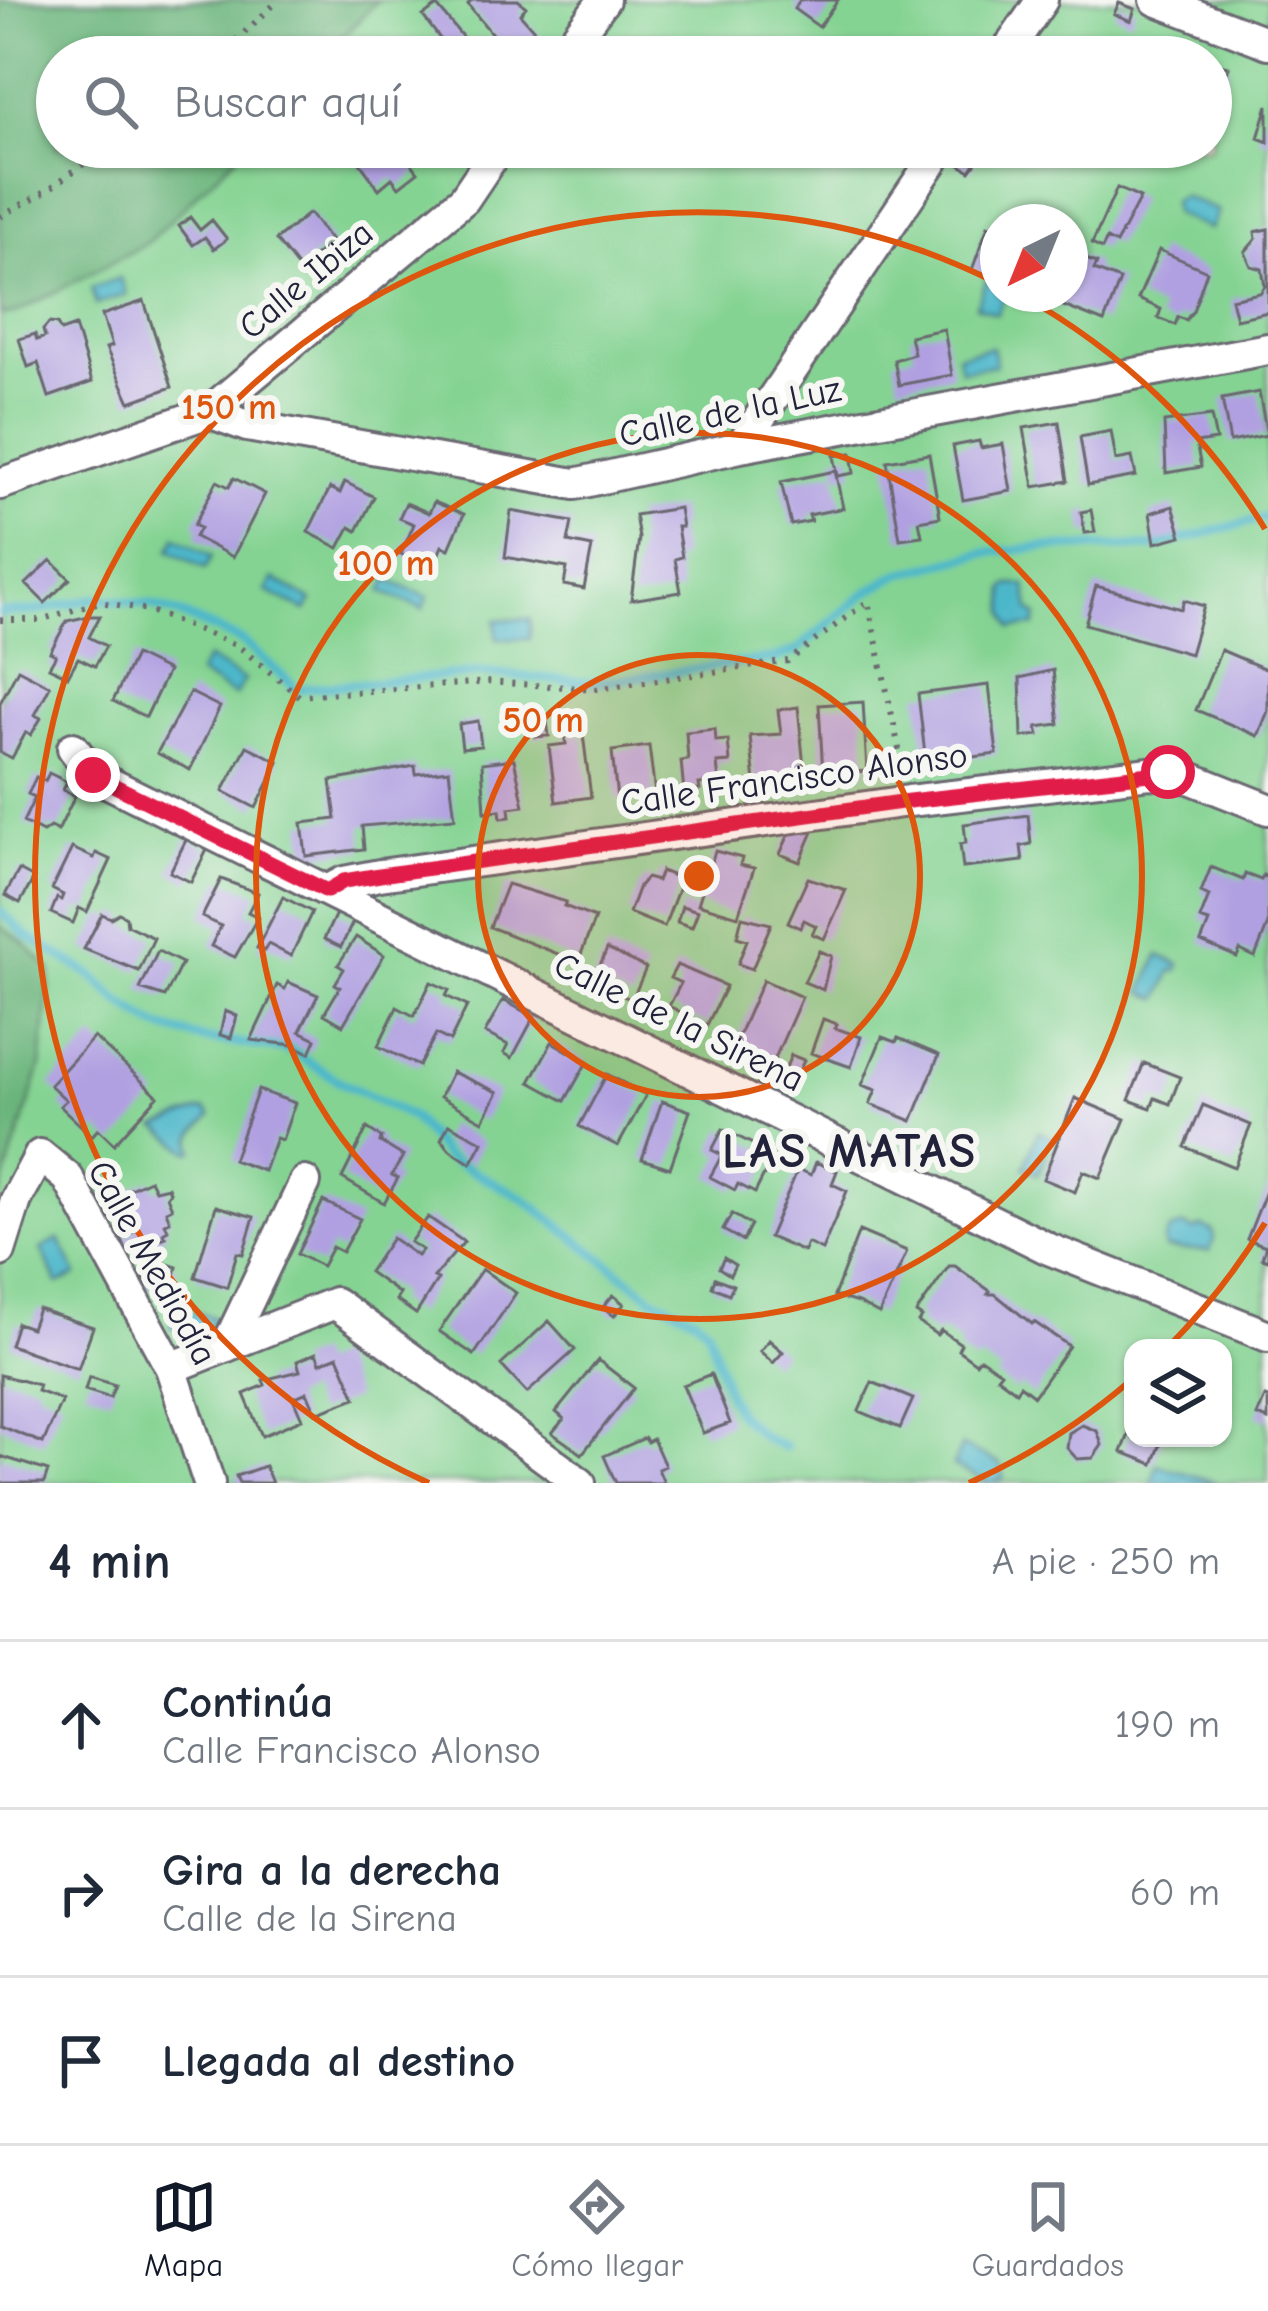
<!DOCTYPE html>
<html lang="es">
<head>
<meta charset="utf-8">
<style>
  :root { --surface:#fff; --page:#f2f2f3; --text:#1f2937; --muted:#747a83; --line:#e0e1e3; --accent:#111827 }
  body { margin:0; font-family:"Comic Neue",sans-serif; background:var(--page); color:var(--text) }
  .controls { position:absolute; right:36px; bottom:36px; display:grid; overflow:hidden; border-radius:24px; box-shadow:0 3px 9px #0004 }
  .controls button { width:108px; height:108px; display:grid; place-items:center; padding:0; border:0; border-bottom:3px solid var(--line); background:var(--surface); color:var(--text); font:60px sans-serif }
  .compass { position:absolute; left:980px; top:204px; width:108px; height:108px; border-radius:50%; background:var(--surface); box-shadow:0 3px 9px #0004; rotate:223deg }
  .stop { position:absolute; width:36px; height:36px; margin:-27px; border:9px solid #e11d48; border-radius:50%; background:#fff }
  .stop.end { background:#e11d48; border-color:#fff; box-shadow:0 3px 12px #0008 }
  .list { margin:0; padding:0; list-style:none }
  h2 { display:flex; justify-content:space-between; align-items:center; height:156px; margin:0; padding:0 48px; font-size:51px }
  h2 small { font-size:39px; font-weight:400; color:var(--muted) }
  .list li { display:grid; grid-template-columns:78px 1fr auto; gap:36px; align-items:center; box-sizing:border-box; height:168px; padding:0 48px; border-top:3px solid var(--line) }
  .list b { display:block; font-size:45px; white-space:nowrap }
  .list p { margin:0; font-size:39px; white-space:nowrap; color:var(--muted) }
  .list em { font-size:39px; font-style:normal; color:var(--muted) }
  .icon { flex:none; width:66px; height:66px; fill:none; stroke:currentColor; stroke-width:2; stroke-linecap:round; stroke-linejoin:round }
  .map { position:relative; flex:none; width:1268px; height:1483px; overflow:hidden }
  .search { position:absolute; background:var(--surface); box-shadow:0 3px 9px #0004; left:36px; right:36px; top:36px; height:132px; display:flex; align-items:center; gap:30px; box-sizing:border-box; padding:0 42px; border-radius:66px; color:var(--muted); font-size:45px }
  .sheet { height:660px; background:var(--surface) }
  nav { display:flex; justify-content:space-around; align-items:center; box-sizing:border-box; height:168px; border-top:3px solid var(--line); background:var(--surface); font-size:33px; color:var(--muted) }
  nav a { display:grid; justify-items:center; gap:6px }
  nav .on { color:var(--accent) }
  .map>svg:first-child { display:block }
</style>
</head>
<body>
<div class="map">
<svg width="1268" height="1483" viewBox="0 0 1268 1483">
  <rect width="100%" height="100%" fill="#f6f6f2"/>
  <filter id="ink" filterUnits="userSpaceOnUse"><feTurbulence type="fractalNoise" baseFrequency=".00833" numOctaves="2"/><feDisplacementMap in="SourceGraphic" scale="24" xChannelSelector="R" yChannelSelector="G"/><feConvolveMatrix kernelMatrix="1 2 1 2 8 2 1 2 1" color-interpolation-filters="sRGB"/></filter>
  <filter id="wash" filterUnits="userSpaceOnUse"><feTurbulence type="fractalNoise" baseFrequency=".004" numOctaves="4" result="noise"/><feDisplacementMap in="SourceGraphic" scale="48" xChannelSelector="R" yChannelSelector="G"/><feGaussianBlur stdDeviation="2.7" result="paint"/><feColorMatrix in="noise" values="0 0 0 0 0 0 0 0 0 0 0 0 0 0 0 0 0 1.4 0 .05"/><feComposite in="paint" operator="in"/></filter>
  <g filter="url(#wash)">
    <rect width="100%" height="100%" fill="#f3e8d5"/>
    <path fill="#84d392" stroke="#537a66" stroke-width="3" fill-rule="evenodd" d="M0 0H1268V1483H0ZM57 57H1211V147H57ZM998 222H1070V294H998ZM1133 1348H1223V1438H1133Z"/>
    <path fill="#6bb57c" stroke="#466c5c" stroke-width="3" d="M0 0H378L323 57H57V147H245L147 243 14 314H0Z
      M0 926 24 943 51 970 41 1066 0 1195Z"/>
    <path fill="#4db7ca" stroke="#386c82" stroke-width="3" d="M1182 196 1218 211 1210 229 1174 214 1172 202Z
      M120 278 126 294 96 305 91 288Z
      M987 280 998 284V294H1005L997 314 976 306Z
      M992 347 996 365 961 370 957 355Z
      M176 537 212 556 205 569 170 550Z
      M273 579 312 600 306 611 266 591Z
      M387 580 428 597 423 609 382 592Z
      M1009 585H1026L1030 610 1037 615 1035 626 1012 628 1006 614 1005 589Z
      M530 619V639H497L496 620Z
      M207 658 244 680 235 696 198 674Z
      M1159 955 1180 964 1177 971 1172 970 1159 999 1142 992Z
      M205 1110 211 1116C202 1129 188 1131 194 1150L190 1152 157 1127C173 1123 188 1112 205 1110Z
      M1038 1132 1053 1138 1038 1174 1024 1168Z
      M1184 1226 1194 1230 1202 1226 1212 1230 1214 1238 1210 1251 1165 1248 1164 1239 1170 1230Z
      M59 1239 77 1275 58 1284 41 1249Z
      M175 1307 213 1317 209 1334 204 1337 170 1327Z
      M962 1446 1001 1464 1004 1478 991 1483 953 1466Z
      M1157 1465 1219 1483H1152Z"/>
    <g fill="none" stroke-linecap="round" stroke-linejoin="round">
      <path stroke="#4db7ca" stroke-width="9" d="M0 613 37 611 95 598 150 605 180 614 242 641 297 689 482 673 594 683 777 658 796 651 866 593 899 574 984 553 1044 547H1153L1268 517
        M0 911 27 936 91 975 120 1002 157 1026 203 1039 290 1050 339 1081 412 1117 446 1157 523 1198 652 1297 696 1318 707 1328 728 1395 738 1414 764 1438 785 1447"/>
    </g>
    <g id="blocks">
      <path fill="#b1a0e1" d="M472 0H518L526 7 520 14 548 46 538 57H511L468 5Z
        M800 0H838L819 27 794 9Z
        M1119 3 1135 9 1131 21 1114 14Z
        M437 6 479 57H451L445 50 447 48 423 16Z
        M1213 61 1229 67 1217 98 1211 96Z
        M1268 105V142L1258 138Z
        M348 147H406L401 150 418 172 399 187 392 178 379 189Z
        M963 155 975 164 970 171 957 163Z
        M1117 188 1140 198 1116 244 1107 239 1102 249 1092 244Z
        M309 213 332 242 299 269 276 240Z
        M190 217 200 230 212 220 227 239 214 249 205 237 193 245 179 226Z
        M988 226 998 229V281L972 270Z
        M1268 229V312L1236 319 1231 299 1260 293 1265 286 1262 269 1251 266 1245 252 1256 239 1255 232Z
        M1159 250 1207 271 1193 311 1186 320 1178 317 1175 325 1158 318 1161 309 1138 299Z
        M1070 253 1097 263 1094 270 1120 280 1104 322 1033 294H1070Z
        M144 301 172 387 130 402 106 348 112 346 102 315Z
        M49 323 57 324 61 331 75 326 92 382 49 397 38 363 28 367 19 339 35 334 37 340 45 337 43 330Z
        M944 329 952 375 899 385 894 360 914 354 910 336Z
        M1259 392 1267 435 1230 442 1222 399Z
        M1211 416 1216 440 1196 443 1201 467 1166 473 1164 422Z
        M1059 422 1068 481 1034 487 1024 428Z
        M1111 431 1116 460 1132 457 1136 476 1088 485 1080 437Z
        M979 441 981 448 1003 444 1011 491 963 500 953 446Z
        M851 453 854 473 838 476 834 456Z
        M929 454 940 517 919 521 922 536 900 539 887 461Z
        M835 471 843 508 809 515 811 521 791 525 781 482Z
        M234 478 265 494 233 557 195 537 200 528 194 525 217 481 229 487Z
        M345 482 374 497 357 531 350 527 339 548 308 532 330 488 340 493Z
        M434 502 464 514 449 549 442 546 433 568 401 554 414 524 399 518 406 503 429 513Z
        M1173 506 1182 536 1155 543 1150 513Z
        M679 508 682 527H677L682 557 675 559 681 592 631 600 639 538 635 515Z
        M1091 510 1095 532 1085 533 1081 512Z
        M511 511 572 522 568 542 592 547 584 589 564 585 567 568 505 557Z
        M51 560 70 579 45 603 26 584Z
        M1096 586 1181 609 1184 600 1204 606 1190 654 1085 624Z
        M89 616H100L89 637 106 646 95 666 78 658 68 676 49 667 56 655 50 652 67 621Z
        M1221 650 1268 670V711L1258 736 1196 710Z
        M135 655 168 671 146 717 113 701Z
        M18 669 50 686 35 715 41 718 31 735 26 732 12 758 0 752V703Z
        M1053 670 1059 724 1037 727 1039 735 1022 737 1020 678Z
        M989 685 997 754 926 763 918 694Z
        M190 692 220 707 190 770 157 753Z
        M863 702 867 771 823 774 819 705Z
        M798 707 805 777 790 779 791 787 780 788V783L771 784 770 780 755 782 750 736 781 734 778 710Z
        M478 721 481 746 462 748 459 724Z
        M547 722 549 736 536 737 534 724Z
        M715 729 716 741 728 740 730 762 717 763 719 782 699 784 700 790 684 792 681 761 688 760 686 732Z
        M583 734 591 797 556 802 549 746 566 744 565 736Z
        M247 746 279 762 256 808 223 791Z
        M649 746 655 794 617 799 612 751Z
        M514 759 524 806 509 808 510 817 501 818 500 810 485 812 482 763Z
        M415 766 416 774 449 770 455 818 362 826 364 849 306 856 302 823 336 819 331 781Z
        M49 773 67 782 63 790 75 796 58 831 50 827 43 832 23 822 35 797 28 794 36 777 45 781Z
        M1028 815 1031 844 1021 846 1023 861 963 868 960 844 966 843 964 824Z
        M815 827 800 862 780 854 791 830Z
        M187 838 208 848 191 882 170 872Z
        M72 848 94 858 96 853 111 860 87 912 79 908 73 923 51 913 57 898 61 900 63 895 52 889Z
        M715 851 742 858 740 865 754 868 738 916 698 904Z
        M1211 867 1243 880 1245 874 1261 880 1263 875 1268 877V924L1255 957 1240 950 1237 957 1201 942 1209 922 1200 919 1209 896 1201 892Z
        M19 870 34 878 20 903 5 895Z
        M661 871 682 879 664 927 629 913 639 886 646 878 657 881Z
        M808 878 846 890 824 939 812 934 816 926 804 920 800 928 788 922Z
        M221 879 258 893 248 912 258 917 235 957 211 946 221 926 202 917Z
        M507 884 566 902 564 906 595 918 578 962 490 927Z
        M283 897 312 912 291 956 268 944 264 951 257 948Z
        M682 906 698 911 692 927 677 922Z
        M337 911 354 920 341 947 324 939Z
        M119 913 126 917 127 925 154 938 139 971 84 949 102 914 111 918Z
        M742 917 771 924 752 969 738 964 747 940 737 937Z
        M356 937 384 955 343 1025 324 1014 340 987 335 984 344 969 338 965Z
        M607 949 646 968 632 1000 593 981Z
        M158 951 182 963 165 997 140 989Z
        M819 951 831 956 823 990 804 982Z
        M677 965 726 986 707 1025 669 1006 681 983 670 978Z
        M763 980 802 997 772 1065 733 1048Z
        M288 982 318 995 300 1031 316 1039 310 1053 293 1045 251 1040 277 985 285 989Z
        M431 982 449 990 446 996 467 1006 450 1041 436 1034 419 1066 378 1046 397 1007 414 1016Z
        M503 1000 534 1017 512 1058 504 1053 508 1045 485 1033Z
        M225 1011 237 1016 231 1038 220 1035Z
        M823 1019 837 1024 835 1028 861 1037 851 1067 811 1053Z
        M94 1037 158 1096 114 1144 98 1129 92 1136 60 1106 66 1100 50 1085Z
        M882 1037 896 1042 898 1038 939 1055 912 1121 870 1104 876 1090 862 1085Z
        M552 1042 587 1062 565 1101 530 1082Z
        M791 1055 804 1060 792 1088 780 1083Z
        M1144 1063 1180 1077 1170 1104 1155 1098 1151 1108 1129 1100Z
        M452 1072 498 1092 483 1121 440 1097Z
        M607 1074 646 1095 618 1146 579 1126Z
        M258 1090 295 1103 282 1140 276 1138 264 1171 233 1160Z
        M1075 1098 1125 1119 1100 1178 1083 1171 1075 1192 1043 1179Z
        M662 1101 690 1111 670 1168 642 1159Z
        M1203 1105 1251 1125 1234 1167 1185 1147Z
        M449 1124 483 1142 471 1164 450 1150 441 1139Z
        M367 1128 382 1138 380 1142 403 1156 392 1175 398 1178 384 1203 342 1178Z
        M723 1129 774 1155 755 1193 738 1184 735 1190 710 1177 722 1155 712 1150Z
        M816 1162 837 1171 832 1184 847 1191 822 1250 807 1243 804 1252 769 1237 798 1169 811 1175Z
        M150 1180 155 1190 168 1187 170 1192 167 1196 172 1208 166 1211 170 1221 165 1223 168 1230 163 1233 166 1237 127 1252 121 1238 135 1231 117 1195Z
        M1268 1186V1260L1262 1258 1266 1246 1247 1239Z
        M323 1201 360 1219 342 1252 332 1247 322 1266 297 1254Z
        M216 1206 254 1217 243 1254 237 1253 227 1287 195 1277Z
        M732 1214 751 1225 743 1241 723 1230Z
        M428 1217 464 1242 434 1277 438 1279 416 1314 396 1300 400 1294 369 1272 392 1238 417 1256 422 1250 410 1242Z
        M859 1231 907 1251 879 1314 858 1303 834 1296Z
        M149 1258 177 1267 170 1293 143 1284Z
        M724 1258 735 1265 730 1275 719 1268Z
        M949 1266H955L990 1291 988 1294H995L1032 1324 1034 1322 1069 1346 1034 1396 1020 1385 1016 1391 997 1377 1001 1372 980 1358 976 1363 958 1350 961 1344 941 1330 937 1335 918 1322 922 1317 916 1313Z
        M482 1269 516 1293 474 1355 439 1331Z
        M715 1278 733 1285 729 1294 712 1287Z
        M613 1295 624 1304 614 1316 603 1307Z
        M38 1309 93 1327 78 1369 10 1345 17 1323 31 1328Z
        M549 1321 575 1350 527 1393 501 1365Z
        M769 1340 783 1352 773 1363 760 1351Z
        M316 1353 320 1363 338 1356 356 1398 316 1413 307 1392 293 1398 302 1419 262 1436 244 1394 265 1385 263 1380 300 1371 297 1361Z
        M598 1360 634 1388 582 1454 552 1433 564 1419 556 1412Z
        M711 1374 730 1423 703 1433 683 1385Z
        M0 1375 39 1385 37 1391 62 1400 43 1443 0 1426Z
        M89 1377 115 1385 110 1398 85 1390Z
        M872 1382 913 1399 900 1428 859 1411Z
        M1265 1397 1268 1398V1420L1257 1416Z
        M1133 1424V1438H1163L1153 1464 1122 1452Z
        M1082 1425 1097 1431 1102 1445 1093 1458 1077 1459 1067 1448 1069 1433Z
        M645 1438 647 1442 653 1439 665 1466 658 1469 664 1483H616L604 1456Z
        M0 1456 48 1471 44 1483H0Z
        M265 1466 272 1483H239L236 1476Z"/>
    </g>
  </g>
  <g filter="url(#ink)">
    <use href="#blocks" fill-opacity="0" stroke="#6b6771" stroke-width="3"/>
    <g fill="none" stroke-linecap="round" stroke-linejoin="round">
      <defs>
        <path id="street" d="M1156 0 1268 43
          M561 57 604 0
          M1003 57 1042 0
          M209 412 247 426 575 484 740 447 1268 349
          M740 447 942 147
          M0 484 209 412 464 199 499 147
          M73 748 93 775 1049 1249 1268 1336
          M327 891 344 882 380 875 909 801 1150 773 1190 778 1268 809
          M0 1251 16 1200 40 1155 68 1178 171 1368 209 1483
          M227 1346 305 1182
          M171 1368 335 1303 580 1483"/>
      </defs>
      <use href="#street" stroke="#6b6771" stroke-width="36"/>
      <path stroke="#6b6771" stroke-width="6" stroke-dasharray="3 9" stroke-linecap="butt" d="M218 57 279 0
        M0 217 46 191 107 147
        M0 620H40L100 602 148 610 238 646 299 696 488 682 597 689 788 661 868 601 904 773"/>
      <use href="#street" stroke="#fff" stroke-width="30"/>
    </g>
  </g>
  <g fill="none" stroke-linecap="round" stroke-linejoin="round" filter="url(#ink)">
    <path stroke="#e11d48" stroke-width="15" d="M93 775 327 891 344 881 380 875 909 801 1168 772"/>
  </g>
  <circle cx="699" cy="876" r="221" fill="#de560e" fill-opacity=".12"/>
  <g fill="none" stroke="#de560e" stroke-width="6">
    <circle cx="699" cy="876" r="221"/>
    <circle cx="699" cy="876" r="443"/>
    <path d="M1265 1223A664 664 0 0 1 1169 1346M1130 1381A664 664 0 0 1 969 1483M429 1483A664 664 0 1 1 995 282M1021 295A664 664 0 0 1 1265 529"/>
  </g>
  <g text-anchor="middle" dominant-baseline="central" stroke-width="12" stroke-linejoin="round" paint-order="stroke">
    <g font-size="36" fill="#22223b" stroke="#f6f6f2">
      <text transform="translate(306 280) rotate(-40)">Calle Ibiza</text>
      <text transform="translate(730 412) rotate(-12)">Calle de la Luz</text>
      <text transform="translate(794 779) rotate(-8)">Calle Francisco Alonso</text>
      <text transform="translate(679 1022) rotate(26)">Calle de la Sirena</text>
      <text transform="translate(152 1263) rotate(61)">Calle Mediodía</text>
    </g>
    <g font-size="48" font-weight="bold" letter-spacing="3" fill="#22223b" stroke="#f6f6f2">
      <text x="850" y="1151">LAS MATAS</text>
    </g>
  </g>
  <circle cx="699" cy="876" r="18" fill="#de560e" stroke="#f6f6f2" stroke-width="6"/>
  <g font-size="36" text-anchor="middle" font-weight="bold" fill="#de560e" stroke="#f6f6f2" stroke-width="12" stroke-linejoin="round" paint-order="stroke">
    <text x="229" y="419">150 m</text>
    <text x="386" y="575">100 m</text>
    <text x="543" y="732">50 m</text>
  </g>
</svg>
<div class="controls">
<button><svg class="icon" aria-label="layers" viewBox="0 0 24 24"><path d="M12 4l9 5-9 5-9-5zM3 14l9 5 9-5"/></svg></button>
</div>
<svg class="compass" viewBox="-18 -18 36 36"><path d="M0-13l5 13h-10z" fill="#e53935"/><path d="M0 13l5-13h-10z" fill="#747a83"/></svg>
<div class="stop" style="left:1168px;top:772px"></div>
<div class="stop end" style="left:93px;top:775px"></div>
<div class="search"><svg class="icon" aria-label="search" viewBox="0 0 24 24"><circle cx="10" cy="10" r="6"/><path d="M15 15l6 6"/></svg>Buscar aquí</div>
</div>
<section class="sheet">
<h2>4 min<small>A pie · 250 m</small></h2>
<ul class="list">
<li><svg class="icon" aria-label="ahead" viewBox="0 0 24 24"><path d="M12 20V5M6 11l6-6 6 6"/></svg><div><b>Continúa</b><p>Calle Francisco Alonso</p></div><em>190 m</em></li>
<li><svg class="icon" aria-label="right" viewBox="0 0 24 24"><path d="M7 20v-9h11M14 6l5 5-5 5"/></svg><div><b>Gira a la derecha</b><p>Calle de la Sirena</p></div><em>60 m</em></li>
<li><svg class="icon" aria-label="arrive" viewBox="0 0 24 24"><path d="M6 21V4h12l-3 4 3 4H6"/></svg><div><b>Llegada al destino</b></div></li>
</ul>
</section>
<nav>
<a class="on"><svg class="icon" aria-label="map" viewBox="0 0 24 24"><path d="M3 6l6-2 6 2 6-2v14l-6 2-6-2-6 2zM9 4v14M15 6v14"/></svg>Mapa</a>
<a><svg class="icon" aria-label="directions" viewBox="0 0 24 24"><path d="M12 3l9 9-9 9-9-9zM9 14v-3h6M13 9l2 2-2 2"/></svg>Cómo llegar</a>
<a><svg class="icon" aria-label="saved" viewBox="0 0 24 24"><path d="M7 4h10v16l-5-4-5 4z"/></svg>Guardados</a>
</nav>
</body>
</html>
